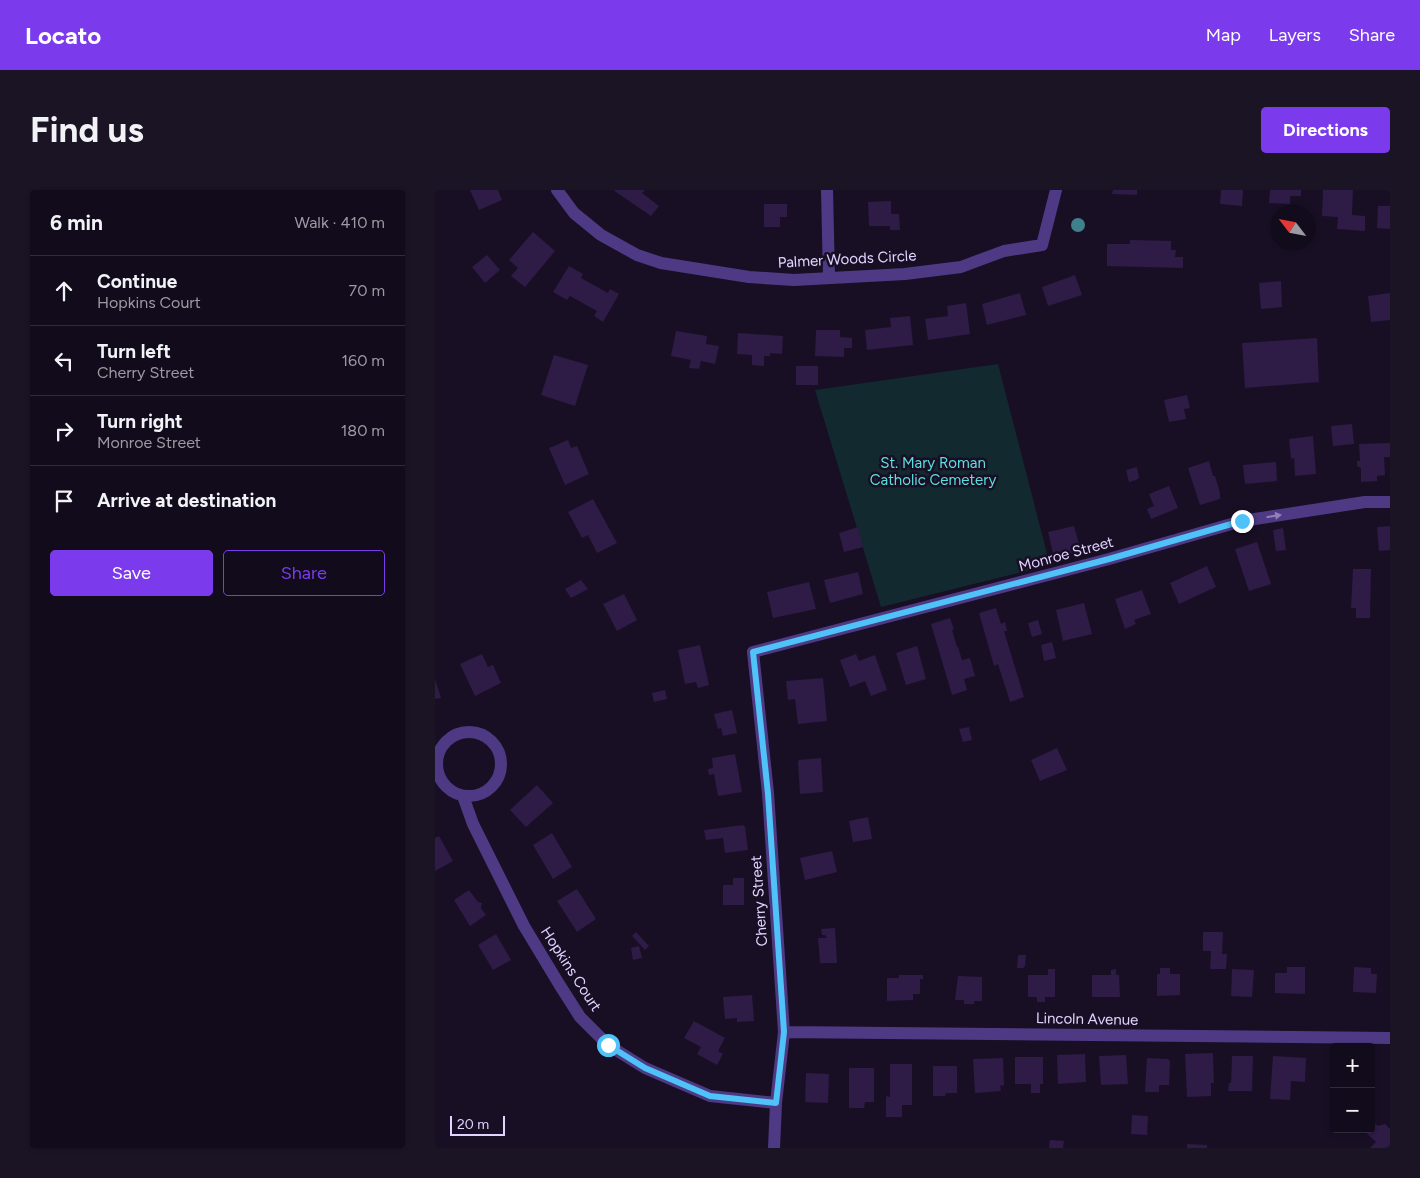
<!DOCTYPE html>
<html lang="en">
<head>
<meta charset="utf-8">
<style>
  :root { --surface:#120b1c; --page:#1b1425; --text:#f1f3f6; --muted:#9c9ba3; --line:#312b3b; --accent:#7c3aed }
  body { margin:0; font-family:Figtree,sans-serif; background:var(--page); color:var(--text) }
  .controls { position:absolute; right:15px; bottom:15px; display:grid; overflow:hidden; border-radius:5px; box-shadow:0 1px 4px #0004 }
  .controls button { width:45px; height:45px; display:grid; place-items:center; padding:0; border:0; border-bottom:1px solid var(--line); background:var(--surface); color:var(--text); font:25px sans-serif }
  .compass { position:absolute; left:835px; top:15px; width:45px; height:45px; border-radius:50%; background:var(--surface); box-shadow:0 1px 4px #0004; rotate:302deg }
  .scale { position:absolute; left:15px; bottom:12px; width:55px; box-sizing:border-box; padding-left:5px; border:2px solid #e2d3ff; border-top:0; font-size:14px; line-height:18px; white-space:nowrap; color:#e2d3ff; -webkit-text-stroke:4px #180f25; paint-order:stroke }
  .stop { position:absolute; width:15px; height:15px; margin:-11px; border:4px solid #4fc3f7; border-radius:50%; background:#fff }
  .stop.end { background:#4fc3f7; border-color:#fff; box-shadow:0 1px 5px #0008 }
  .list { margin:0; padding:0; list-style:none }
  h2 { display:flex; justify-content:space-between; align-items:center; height:65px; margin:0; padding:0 20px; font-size:21px }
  h2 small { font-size:16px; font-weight:400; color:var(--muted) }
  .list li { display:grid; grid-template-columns:32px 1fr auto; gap:15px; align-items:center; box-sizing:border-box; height:70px; padding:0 20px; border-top:1px solid var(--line) }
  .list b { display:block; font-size:19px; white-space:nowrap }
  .list p { margin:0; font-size:16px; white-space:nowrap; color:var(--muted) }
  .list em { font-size:16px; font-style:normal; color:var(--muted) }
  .actions { display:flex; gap:10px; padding:15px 20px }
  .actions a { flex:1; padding:11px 0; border:1px solid var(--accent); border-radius:5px; text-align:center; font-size:18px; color:var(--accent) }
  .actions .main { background:var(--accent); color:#fff }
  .icon { flex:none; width:28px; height:28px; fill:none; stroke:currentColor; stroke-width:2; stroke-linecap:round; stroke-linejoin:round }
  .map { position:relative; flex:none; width:955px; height:958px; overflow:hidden; border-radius:5px }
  header { display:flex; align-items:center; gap:30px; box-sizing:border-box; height:70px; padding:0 25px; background:var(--accent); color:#fff }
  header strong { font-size:24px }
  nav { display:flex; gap:28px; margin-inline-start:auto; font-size:18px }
  .intro { display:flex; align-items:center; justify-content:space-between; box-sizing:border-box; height:120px; padding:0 30px }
  h1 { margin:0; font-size:35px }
  .button { padding:12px 22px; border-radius:5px; background:var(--accent); color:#fff; font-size:18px; font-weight:700 }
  main { display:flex; gap:30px; padding:0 30px }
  aside { flex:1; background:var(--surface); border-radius:5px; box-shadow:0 1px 4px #0004 }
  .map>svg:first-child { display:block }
</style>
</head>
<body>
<header>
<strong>Locato</strong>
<nav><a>Map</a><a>Layers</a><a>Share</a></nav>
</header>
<div class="intro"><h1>Find us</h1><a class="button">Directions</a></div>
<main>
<aside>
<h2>6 min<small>Walk · 410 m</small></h2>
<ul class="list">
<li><svg class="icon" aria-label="ahead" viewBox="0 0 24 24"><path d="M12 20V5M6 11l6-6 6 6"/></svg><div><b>Continue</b><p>Hopkins Court</p></div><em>70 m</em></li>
<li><svg class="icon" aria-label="left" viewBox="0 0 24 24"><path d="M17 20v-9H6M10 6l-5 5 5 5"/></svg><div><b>Turn left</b><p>Cherry Street</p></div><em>160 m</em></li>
<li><svg class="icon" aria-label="right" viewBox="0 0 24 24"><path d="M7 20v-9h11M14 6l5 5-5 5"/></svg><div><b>Turn right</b><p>Monroe Street</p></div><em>180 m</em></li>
<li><svg class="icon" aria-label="arrive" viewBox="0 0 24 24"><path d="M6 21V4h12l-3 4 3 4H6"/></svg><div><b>Arrive at destination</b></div></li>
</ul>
<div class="actions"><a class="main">Save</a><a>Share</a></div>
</aside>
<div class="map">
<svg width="955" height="958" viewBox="0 0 955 958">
  <rect width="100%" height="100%" fill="#180f25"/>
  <path fill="#12292f" d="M563 174 615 375 446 417 380 200Z"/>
  <path fill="#2e1b46" d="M35 0H63L67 10 44 20Z
    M178 0H210L207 3 224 16 216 26Z
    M678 0H702V5L677 4Z
    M786 0H808L807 16 785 14Z
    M835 0H866V6H855V14L834 13Z
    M888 0H918L917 25 930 26V41L902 39 903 27 887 26Z
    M456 11V24H464L465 40H455V36H434L433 12Z
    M329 14H352V27H345V37H329Z
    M943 16H955V39L942 38Z
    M98 42 120 61 90 97 76 86 83 78 74 70Z
    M695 50 736 51V60H741L740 67H748V78L672 76V54H695Z
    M52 65 65 80 50 93 37 77Z
    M134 76 148 84 146 88 173 103 175 99 184 104 168 132 159 126 162 121 135 106 132 110 118 102Z
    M640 85 647 105 613 116 607 97Z
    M846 91 847 117 826 119 824 93Z
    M585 103 591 125 552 135 547 114Z
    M955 103V130L936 132 933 106Z
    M531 113 535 144 493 150 490 129 513 126 512 116Z
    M475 126 478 155 432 160 430 140 456 137 455 128Z
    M381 140H405V147L417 148V158H409V167L380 166Z
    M241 141 272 146 271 154 284 156 280 174 266 171 264 179 254 178 256 170 236 166Z
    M303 143 348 146 347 164 335 163V166H329V176L317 175V165L302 164Z
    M882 148 884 192 810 198 807 153Z
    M119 165 153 175 140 216 106 205Z
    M361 176H383V195H361Z
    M752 205 755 218 749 219 751 229 734 232 729 210Z
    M917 234 919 254 898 256 896 236Z
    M878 246 881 284 860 286 859 268 856 269 854 249Z
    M133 250 136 258 142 256 154 284 130 295 114 258Z
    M955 253V267H949L950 285 942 286V291L926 292V278L922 276V271H925L924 254Z
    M774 271 778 286H780L785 303V309L765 315 753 278Z
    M841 272 842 291 810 294 808 275Z
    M702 277 704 288 701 290 694 292 691 280Z
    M734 296 743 318 716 329 712 319 719 316 714 304Z
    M158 309 182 353 162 363 153 345 147 348 133 322Z
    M639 336 646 361 619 368 613 342Z
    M955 336V360L944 361 942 337Z
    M423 337 428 357 409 362 404 343Z
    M848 338 851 360 841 361 838 340Z
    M822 352 836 394 814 401 800 359Z
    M772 376 781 397 744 414 735 393Z
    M918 379H936L935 428H921V418H916Z
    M423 382 428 404 395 413 389 390Z
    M146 390 153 399 136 408 130 399Z
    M374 392 381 419 338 428 332 402Z
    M707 400 716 424 699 430 701 434 690 439 680 409Z
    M189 404 202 430 182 441 168 414Z
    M649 413 657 444 628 451 621 420Z
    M561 418 566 434 570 432 572 441H569L589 507 575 512 563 474 559 476 544 423Z
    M515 428 519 439 517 440 522 457H523L527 470 535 468 540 486 529 489 532 500 517 505 496 434Z
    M603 430 607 444 597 447 593 433Z
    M617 452 621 468 609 471 606 455Z
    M265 455 274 495 263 498 261 492 250 494 243 460Z
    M482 456 491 489 471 495 461 463Z
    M47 464 53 477 58 475 66 493 40 506 25 474Z
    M421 464 424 471 440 465 452 500 436 506 430 491 415 497 405 470Z
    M388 488 392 531 363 534 360 509 353 510 351 491Z
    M0 489 6 508 0 509Z
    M230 500 232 509 219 512 217 503Z
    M297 520 302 543 288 546 286 538 283 539 279 524Z
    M534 537 537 550 528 552 524 539Z
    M622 558 632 580 605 591 596 570Z
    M300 564 307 602 283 606 279 584 274 585 273 579 278 578 277 568Z
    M386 568 388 602 365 604 363 572 364 570Z
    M102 595 118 613 91 637 75 620Z
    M433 627 437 649 418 652 414 631Z
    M308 635 310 637 313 660 290 663 288 648 271 650 269 640Z
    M117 643 137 677 118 689 98 655Z
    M4 646 18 671 0 681V648Z
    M397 661 402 682 370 690 365 668Z
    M298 688H309V715H288V695H298Z
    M142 699 161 729 142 742 122 711Z
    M34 700 43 712 47 713 46 718 51 725 35 736 19 710Z
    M400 738 402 773H385L383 748H392L390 745H387L386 739Z
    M201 742 214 756 210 760 197 746Z
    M768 742H788L787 764H792L791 779H775L776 761H768Z
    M61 744 76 770 58 780 43 755Z
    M204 756 207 768 198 770 196 758Z
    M583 765H591L590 776 588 778H582Z
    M852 777H870V804L840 803V783H852Z
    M919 777 936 778V784H942L941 803 918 802Z
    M725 778H735V784H745V805L722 806V784H725Z
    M613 779H620V807H610V812H602V807H593V785H613Z
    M681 779V785H684L685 807H657V785H676V780Z
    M797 779 819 780 817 807 796 806Z
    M464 785H488V789H485V804H478V810L452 811V788H464Z
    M523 786 547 787V811H539V814H529V810H520Z
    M317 805 319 831 302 832V828L290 829 288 807Z
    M259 831 290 848 283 861 288 864 282 875 262 864 266 857 249 848Z
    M778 863 779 893H776V906L752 907 750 864Z
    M650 864 651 892 623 894 622 865Z
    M691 865 693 894 666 895 664 866Z
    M797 866H818L817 901H793L794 893H796Z
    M838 866 871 868 870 892 856 891 855 910 835 909Z
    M580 867H608V894H605V903H596V894H580Z
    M568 868 569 895 565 896 566 901 540 903 538 869Z
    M712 868 733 869 735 871 734 895H724V902H710Z
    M455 874H477V915H467V927H451V906L455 907Z
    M498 876H522V903H511L510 906H498Z
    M414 878H439V912H430L429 918H414Z
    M371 883 394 884 393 913 370 912Z
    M697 925 713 926 712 945 696 944Z
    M936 929 943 936 950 934 955 939V958H935L941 952 927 939H936Z
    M615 950 629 951 628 958H614Z
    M752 954 772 955V958H752Z"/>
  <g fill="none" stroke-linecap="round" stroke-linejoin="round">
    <path stroke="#4e3a84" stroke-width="12" d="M122 0 139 23 166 45 202 65 226 73 314 87 359 90 470 84 526 77 569 61 607 55 621 0
      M392 0 394 88
      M2 574a32 32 0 1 1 64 0a32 32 0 1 1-64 0Z
      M28 606 38 634 89 736 124 794 145 827 173 855 210 878 275 906 341 913
      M349 842 955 848
      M339 958 341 913 349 842 333 603 318 462 674 369 807 331 930 312H955"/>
  </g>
  <circle fill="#3e818b" cx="643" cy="35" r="7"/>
  <defs><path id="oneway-solid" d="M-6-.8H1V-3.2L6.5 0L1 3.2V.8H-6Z" transform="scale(1.25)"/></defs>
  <use fill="#917fbb" href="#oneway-solid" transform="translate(839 326) rotate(-9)"/>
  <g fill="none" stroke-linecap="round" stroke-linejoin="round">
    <path stroke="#4fc3f7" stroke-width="6" d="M173 855 210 878 275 906 341 913 349 842 333 604 318 462 674 369 807 331"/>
  </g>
  <g text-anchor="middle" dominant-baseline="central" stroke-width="5" stroke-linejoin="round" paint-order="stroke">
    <g font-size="15" fill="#e2d3ff" stroke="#180f25">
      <text transform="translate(412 69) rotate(-3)">Palmer Woods Circle</text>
      <text transform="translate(631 364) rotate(-15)">Monroe Street</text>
      <text transform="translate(324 711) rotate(-94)">Cherry Street</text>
      <text transform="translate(136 779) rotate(57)">Hopkins Court</text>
      <text transform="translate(652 829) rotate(1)">Lincoln Avenue</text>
    </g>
    <g font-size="15" fill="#5edfde" stroke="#180f25">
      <text x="498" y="273">St. Mary Roman<tspan x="498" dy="17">Catholic Cemetery</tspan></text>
    </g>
  </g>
</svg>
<div class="controls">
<button>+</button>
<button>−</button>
</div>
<svg class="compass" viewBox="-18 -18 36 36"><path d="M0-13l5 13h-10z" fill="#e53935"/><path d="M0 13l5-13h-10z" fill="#9c9ba3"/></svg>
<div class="scale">20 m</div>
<div class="stop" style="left:173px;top:855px"></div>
<div class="stop end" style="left:807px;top:331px"></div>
</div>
</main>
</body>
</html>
